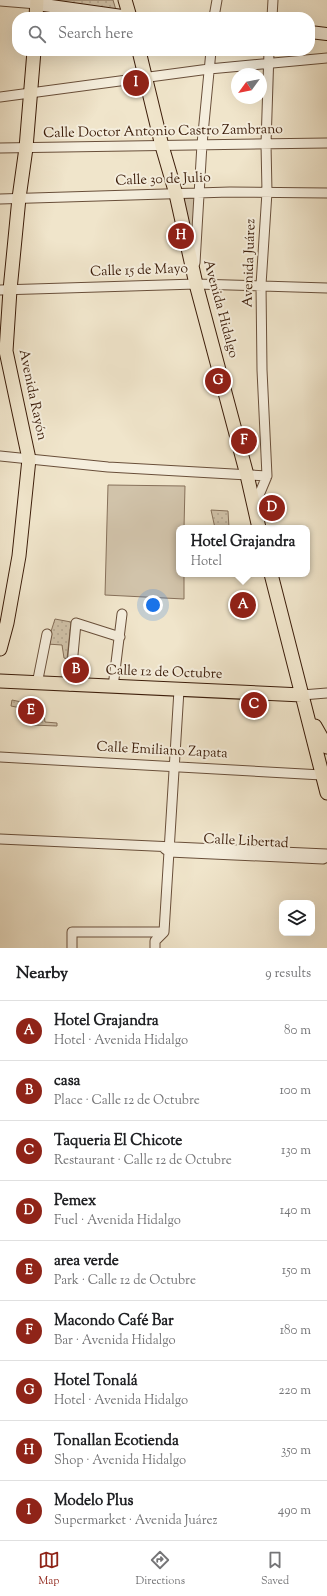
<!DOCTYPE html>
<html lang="en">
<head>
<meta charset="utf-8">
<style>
  :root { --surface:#fff; --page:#f2f2f2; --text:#202124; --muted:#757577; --line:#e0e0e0; --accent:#8f2418 }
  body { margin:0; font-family:"Sorts Mill Goudy",serif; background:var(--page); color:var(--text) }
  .controls { position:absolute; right:12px; bottom:12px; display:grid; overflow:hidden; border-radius:8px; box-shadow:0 4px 16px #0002 }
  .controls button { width:36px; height:36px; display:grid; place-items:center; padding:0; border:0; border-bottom:1px solid var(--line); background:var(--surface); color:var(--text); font:20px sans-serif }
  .compass { position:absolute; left:231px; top:68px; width:36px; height:36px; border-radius:50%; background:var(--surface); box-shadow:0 4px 16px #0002; rotate:237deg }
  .you { position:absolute; left:153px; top:605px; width:14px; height:14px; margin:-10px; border:3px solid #fff; border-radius:50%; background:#1a73e8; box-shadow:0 0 0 6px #1a73e833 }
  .badge { display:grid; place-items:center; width:26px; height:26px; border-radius:50%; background:var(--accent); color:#fff; font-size:13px; font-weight:700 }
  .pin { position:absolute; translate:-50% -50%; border:2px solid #fff; box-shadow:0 1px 4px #0006 }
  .popup { position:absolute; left:176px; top:525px; width:134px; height:52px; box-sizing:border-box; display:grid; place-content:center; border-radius:8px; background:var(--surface); filter:drop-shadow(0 1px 3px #0005); font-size:13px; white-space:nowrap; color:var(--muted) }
  .popup b { font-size:15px; color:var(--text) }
  .popup::after { content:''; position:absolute; left:50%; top:100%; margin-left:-8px; border:8px solid transparent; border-top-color:var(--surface) }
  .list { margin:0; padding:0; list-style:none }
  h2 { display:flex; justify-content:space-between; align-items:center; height:52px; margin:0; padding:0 16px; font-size:17px }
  h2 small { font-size:13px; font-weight:400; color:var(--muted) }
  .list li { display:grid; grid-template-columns:26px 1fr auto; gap:12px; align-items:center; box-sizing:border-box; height:60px; padding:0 16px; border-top:1px solid var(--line) }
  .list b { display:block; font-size:15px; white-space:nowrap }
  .list p { margin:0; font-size:13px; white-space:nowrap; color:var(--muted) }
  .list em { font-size:13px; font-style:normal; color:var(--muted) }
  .icon { flex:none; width:22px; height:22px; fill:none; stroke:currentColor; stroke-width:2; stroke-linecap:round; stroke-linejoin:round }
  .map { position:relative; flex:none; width:327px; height:948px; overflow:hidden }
  .search { position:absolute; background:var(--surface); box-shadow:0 4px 16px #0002; left:12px; right:12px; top:12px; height:44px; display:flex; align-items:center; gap:10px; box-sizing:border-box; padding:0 14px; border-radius:16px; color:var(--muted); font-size:15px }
  .sheet { height:592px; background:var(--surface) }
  nav { display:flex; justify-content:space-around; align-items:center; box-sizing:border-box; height:56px; border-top:1px solid var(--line); background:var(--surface); font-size:11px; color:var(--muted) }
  nav a { display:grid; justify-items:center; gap:2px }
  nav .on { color:var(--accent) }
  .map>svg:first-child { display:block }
</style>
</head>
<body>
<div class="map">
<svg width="327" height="948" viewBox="0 0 327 948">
  <defs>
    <pattern id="park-dots" width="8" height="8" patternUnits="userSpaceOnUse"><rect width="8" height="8" fill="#d1c3aa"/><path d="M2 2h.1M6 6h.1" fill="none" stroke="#b4a791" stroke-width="1.8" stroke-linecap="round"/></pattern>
  </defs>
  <rect width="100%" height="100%" fill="#f0e5cb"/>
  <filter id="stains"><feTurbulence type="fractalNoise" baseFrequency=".005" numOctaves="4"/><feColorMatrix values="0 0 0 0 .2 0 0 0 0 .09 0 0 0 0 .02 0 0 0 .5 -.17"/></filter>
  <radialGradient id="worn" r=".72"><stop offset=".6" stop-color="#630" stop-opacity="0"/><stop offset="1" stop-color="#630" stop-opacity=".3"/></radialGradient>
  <path fill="url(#park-dots)" stroke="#86705a" d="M52 0H113L116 10Z
    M211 510 228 511 229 528H215Z
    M55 619 71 622 67 659 64 658 62 645 47 644Z
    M12 700 40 706 41 713 44 714 45 722 57 723V726L32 725V720L21 718V708L11 706Z"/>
  <path fill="#d1c3aa" stroke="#86705a" d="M195 198 192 232 189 233 179 199Z
    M108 485 185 486 184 528H179V574H184V599L105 595Z"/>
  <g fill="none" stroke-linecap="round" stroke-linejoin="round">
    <defs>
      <path id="street" d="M0 1 37 4
        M214 17 217 0
        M272 17 273 0
        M0 97 209 69 327 58
        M0 148 327 143
        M0 199 230 192 327 193
        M195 263 202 144 211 51
        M0 290 196 284 327 288
        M0 456 108 467 267 476
        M254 507 267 476 262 370 261 285 267 192 266 144 269 51
        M37 684 47 634
        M70 686 76 623 120 637
        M113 687 122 614
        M302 695 327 693
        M0 757 322 775
        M0 839 327 854
        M165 849 169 852 323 859 327 857
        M164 932 179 690
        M72 948V932H164
        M155 948V941L164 932"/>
      <path id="secondary" d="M37 4 129 17
        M310 32 327 34"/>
      <path id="primary" d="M125 0 130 17
        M36 17 37 0
        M139 51 162 146 176 194 196 284 247 475 259 528
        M271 574 327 793
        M0 649 7 623 19 556 29 459 6 351 10 290 19 198 26 148 34 51
        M0 681 302 695
        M315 726 327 747"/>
    </defs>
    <use href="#street" stroke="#694f3a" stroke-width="11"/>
    <use href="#secondary" stroke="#3c1d0a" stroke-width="14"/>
    <use href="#primary" stroke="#3c1d0a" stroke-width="15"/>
    <use href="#street" stroke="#f5eedd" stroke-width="9"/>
    <use href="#secondary" stroke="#f5eedd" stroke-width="12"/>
    <use href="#primary" stroke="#f0e5cb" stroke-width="13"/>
  </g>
  <g text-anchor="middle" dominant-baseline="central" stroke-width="4" stroke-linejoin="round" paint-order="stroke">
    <g font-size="14" fill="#3c1d0a" stroke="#f5eedd">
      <text transform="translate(163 132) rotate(-1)">Calle Doctor Antonio Castro Zambrano</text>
      <text transform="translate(163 180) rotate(-2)">Calle 30 de Julio</text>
      <text transform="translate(250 263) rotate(-88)">Avenida Juárez</text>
      <text transform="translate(139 271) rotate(-2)">Calle 15 de Mayo</text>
      <text transform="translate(220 309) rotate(75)">Avenida Hidalgo</text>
      <text transform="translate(32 395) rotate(78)">Avenida Rayón</text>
      <text transform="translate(164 673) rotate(2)">Calle 12 de Octubre</text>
      <text transform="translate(162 751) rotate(3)">Calle Emiliano Zapata</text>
      <text transform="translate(246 842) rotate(3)">Calle Libertad</text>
    </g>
  </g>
  <rect width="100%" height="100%" filter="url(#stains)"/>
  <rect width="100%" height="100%" fill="url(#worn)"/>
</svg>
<div class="controls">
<button><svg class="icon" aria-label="layers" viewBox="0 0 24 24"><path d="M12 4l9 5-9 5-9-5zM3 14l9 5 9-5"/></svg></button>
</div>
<svg class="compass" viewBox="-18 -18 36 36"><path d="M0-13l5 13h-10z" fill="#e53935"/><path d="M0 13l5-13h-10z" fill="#757577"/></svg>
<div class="you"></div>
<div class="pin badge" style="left:243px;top:605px">A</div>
<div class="popup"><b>Hotel Grajandra</b>Hotel</div>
<div class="pin badge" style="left:76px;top:670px">B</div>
<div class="pin badge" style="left:254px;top:705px">C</div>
<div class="pin badge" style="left:272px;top:508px">D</div>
<div class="pin badge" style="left:31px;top:711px">E</div>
<div class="pin badge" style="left:244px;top:441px">F</div>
<div class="pin badge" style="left:218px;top:381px">G</div>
<div class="pin badge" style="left:181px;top:236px">H</div>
<div class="pin badge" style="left:136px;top:83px">I</div>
<div class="search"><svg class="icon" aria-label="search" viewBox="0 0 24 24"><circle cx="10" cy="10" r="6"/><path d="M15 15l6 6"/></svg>Search here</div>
</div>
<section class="sheet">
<h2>Nearby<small>9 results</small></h2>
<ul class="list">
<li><span class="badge">A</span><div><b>Hotel Grajandra</b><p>Hotel · Avenida Hidalgo</p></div><em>80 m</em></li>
<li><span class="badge">B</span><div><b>casa</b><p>Place · Calle 12 de Octubre</p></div><em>100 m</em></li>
<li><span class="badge">C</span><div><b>Taqueria El Chicote</b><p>Restaurant · Calle 12 de Octubre</p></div><em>130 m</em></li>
<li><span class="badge">D</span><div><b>Pemex</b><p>Fuel · Avenida Hidalgo</p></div><em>140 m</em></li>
<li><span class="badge">E</span><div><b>area verde</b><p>Park · Calle 12 de Octubre</p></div><em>150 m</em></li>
<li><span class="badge">F</span><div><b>Macondo Café Bar</b><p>Bar · Avenida Hidalgo</p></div><em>180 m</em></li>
<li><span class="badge">G</span><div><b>Hotel Tonalá</b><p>Hotel · Avenida Hidalgo</p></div><em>220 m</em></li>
<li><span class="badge">H</span><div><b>Tonallan Ecotienda</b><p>Shop · Avenida Hidalgo</p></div><em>350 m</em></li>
<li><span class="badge">I</span><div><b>Modelo Plus</b><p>Supermarket · Avenida Juárez</p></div><em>490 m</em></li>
</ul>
</section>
<nav>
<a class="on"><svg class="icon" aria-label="map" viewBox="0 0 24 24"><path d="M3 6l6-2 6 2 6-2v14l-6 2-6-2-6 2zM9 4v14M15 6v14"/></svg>Map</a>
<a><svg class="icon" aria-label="directions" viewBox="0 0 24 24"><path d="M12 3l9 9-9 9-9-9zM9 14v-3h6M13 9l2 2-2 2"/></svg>Directions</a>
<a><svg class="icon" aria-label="saved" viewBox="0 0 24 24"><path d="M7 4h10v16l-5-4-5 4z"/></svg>Saved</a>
</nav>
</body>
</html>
